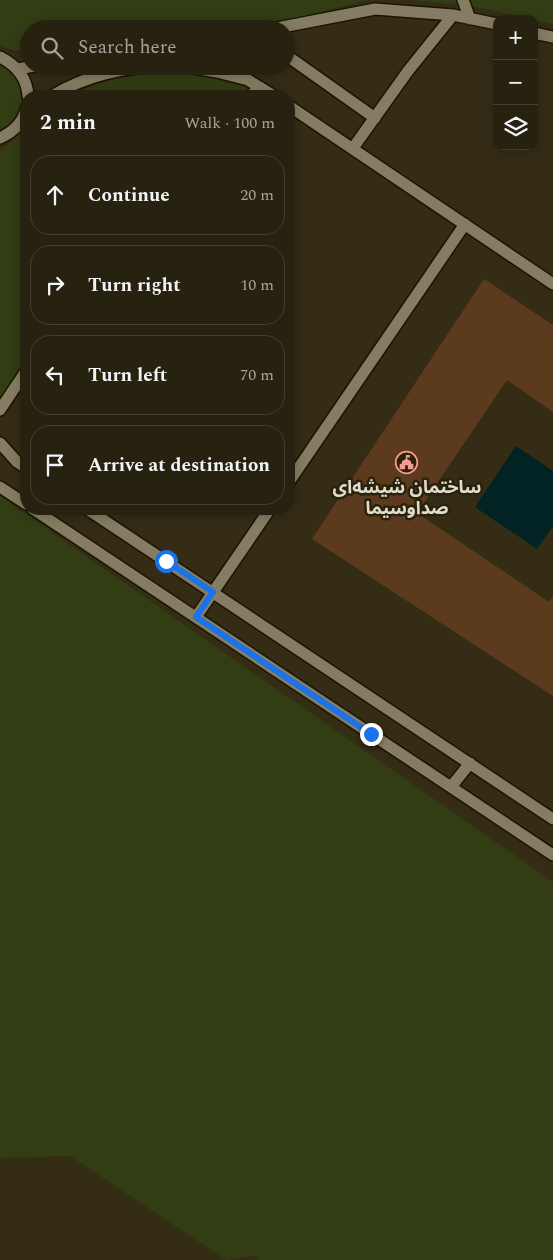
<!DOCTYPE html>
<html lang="en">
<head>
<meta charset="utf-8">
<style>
  :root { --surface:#272110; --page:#2f2919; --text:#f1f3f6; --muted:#a4a39f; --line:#433e30 }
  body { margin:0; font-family:Spectral,"Noto Sans Arabic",serif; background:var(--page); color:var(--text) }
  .controls { position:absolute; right:15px; top:15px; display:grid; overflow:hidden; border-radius:10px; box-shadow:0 2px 12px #0003 }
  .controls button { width:45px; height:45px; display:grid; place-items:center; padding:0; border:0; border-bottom:1px solid var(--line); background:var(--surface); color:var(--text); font:25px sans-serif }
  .stop { position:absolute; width:15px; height:15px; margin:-11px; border:4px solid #1a73e8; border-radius:50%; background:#fff }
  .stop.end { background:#1a73e8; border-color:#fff; box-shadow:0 1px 5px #0008 }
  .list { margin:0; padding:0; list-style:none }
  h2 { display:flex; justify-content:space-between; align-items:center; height:65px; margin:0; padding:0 20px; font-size:21px }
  h2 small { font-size:16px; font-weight:400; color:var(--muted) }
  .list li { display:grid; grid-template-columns:32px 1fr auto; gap:15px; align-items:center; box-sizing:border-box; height:80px; margin:0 10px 10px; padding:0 10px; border:1px solid var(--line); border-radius:20px }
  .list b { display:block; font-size:19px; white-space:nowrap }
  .list em { font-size:16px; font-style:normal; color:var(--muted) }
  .icon { flex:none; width:28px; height:28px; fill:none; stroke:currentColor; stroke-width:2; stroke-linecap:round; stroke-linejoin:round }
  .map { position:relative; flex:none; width:553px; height:1260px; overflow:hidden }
  .search { position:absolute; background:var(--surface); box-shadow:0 2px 12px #0003; left:20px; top:20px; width:275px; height:55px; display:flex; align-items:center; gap:12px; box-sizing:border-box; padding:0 18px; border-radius:28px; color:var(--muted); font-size:19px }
  .panel { position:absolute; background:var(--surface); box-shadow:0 2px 12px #0003; left:20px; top:90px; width:275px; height:425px; border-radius:20px }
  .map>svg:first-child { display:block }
</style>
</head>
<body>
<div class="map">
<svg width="553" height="1260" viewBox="0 0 553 1260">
  <rect width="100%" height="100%" fill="#342c15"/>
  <path fill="#323d14" d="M0 0H367L271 24 196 29H29V50H12L0 46Z
    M405 0H553V24L467 5Z
    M0 64C28 77 29 117 0 129Z
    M217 72 260 87 249 96H68L108 80 153 73Z
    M26 128V371L0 410V151Z
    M0 496 553 882V1260H259L256 1256 226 1260 70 1156 0 1158Z"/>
  <path fill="#012324" d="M516 446 553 471V526L537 549 475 507Z"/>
  <path fill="#5c3a1d" d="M484 279 553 325V412L507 380 417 513 549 602 553 597V696L312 539Z"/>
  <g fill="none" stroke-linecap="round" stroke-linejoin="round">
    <defs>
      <path id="service" d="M463 0 470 19
        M272 29 375 9 453 15 497 24
        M534 33 553 37
        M286 55 375 118
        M0 57C16 65 27 78 28 96
        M182 66 217 72 248 80 274 96
        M18 69 34 66
        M52 96C84 76 125 67 161 66
        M250 96 260 87
        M289 106 553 284
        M0 138C13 132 23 123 26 109
        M353 148 408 71 453 15
        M0 410 26 371
        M0 443 17 462 26 468
        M289 482 465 224
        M0 487 26 504
        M33 509 553 855
        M87 509 553 819
        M196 617 270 509
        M451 787 470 763"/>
    </defs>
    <use href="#service" stroke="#1b1401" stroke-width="14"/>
    <use href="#service" stroke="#857d63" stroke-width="11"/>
  </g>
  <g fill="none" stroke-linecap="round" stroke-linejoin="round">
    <path stroke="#1a73e8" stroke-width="6" d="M166 561 213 592 196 617 371 734"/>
  </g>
  <defs>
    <symbol id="civic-ring" viewBox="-11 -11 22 22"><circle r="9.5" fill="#2a220b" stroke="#f59c92" stroke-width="1.5"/><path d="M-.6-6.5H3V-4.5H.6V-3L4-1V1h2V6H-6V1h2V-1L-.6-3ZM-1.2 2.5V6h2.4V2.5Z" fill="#f59c92"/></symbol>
  </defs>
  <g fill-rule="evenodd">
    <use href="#civic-ring" x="394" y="450" width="25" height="25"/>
  </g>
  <g text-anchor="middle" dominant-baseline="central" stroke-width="5" stroke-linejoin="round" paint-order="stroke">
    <g font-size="18" font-weight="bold" fill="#e0dcce" stroke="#2a220b">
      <text x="407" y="487">ساختمان شیشه‌ای<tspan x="407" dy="21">صداوسیما</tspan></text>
    </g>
  </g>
</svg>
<div class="controls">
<button>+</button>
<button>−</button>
<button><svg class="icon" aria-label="layers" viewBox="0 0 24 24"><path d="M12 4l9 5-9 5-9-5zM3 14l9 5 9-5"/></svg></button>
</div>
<div class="stop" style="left:166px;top:561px"></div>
<div class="stop end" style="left:371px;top:734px"></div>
<div class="search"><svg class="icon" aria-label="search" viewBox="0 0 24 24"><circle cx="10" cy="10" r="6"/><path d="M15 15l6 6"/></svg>Search here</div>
<section class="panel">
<h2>2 min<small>Walk · 100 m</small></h2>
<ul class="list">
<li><svg class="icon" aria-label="ahead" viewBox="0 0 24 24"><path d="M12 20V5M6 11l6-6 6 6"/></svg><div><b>Continue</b></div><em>20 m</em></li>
<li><svg class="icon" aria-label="right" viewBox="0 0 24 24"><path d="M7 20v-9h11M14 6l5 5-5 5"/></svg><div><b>Turn right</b></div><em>10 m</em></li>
<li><svg class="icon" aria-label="left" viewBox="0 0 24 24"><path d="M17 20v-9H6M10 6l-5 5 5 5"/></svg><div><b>Turn left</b></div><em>70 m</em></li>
<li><svg class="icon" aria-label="arrive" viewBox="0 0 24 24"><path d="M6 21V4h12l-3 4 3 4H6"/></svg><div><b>Arrive at destination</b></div></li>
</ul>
</section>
</div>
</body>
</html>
